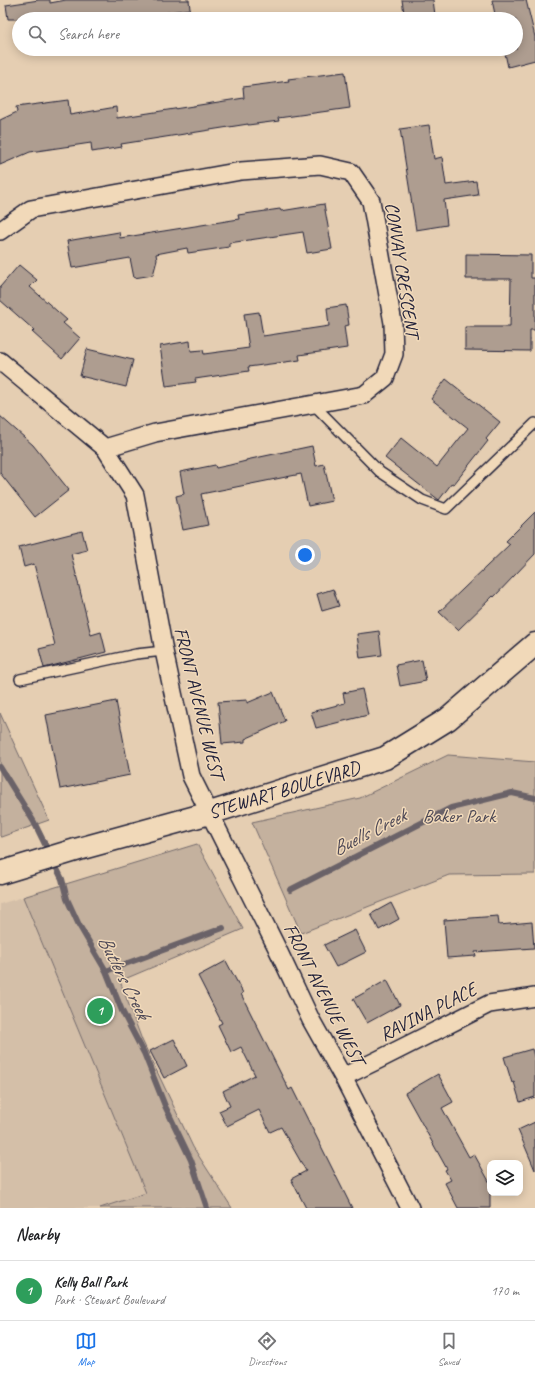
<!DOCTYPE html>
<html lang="en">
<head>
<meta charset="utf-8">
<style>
  :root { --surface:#fff; --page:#f6f6f6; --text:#202124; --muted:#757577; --line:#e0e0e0; --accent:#1a73e8 }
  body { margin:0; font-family:Caveat,sans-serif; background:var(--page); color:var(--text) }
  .controls { position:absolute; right:12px; bottom:12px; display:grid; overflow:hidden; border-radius:8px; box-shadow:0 2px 10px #0003 }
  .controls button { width:36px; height:36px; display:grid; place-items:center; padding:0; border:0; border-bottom:1px solid var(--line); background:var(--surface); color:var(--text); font:20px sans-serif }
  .you { position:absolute; left:305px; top:555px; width:14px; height:14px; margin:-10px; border:3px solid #fff; border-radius:50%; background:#1a73e8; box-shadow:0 0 0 6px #1a73e833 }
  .badge { display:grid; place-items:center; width:26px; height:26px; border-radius:50%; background:var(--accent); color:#fff; font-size:13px; font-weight:700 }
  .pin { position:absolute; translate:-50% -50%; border:2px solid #fff; box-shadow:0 1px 4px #0006 }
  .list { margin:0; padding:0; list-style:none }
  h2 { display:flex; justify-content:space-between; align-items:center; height:52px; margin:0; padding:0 16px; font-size:17px }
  h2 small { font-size:13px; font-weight:400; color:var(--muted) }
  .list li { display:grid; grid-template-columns:26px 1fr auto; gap:12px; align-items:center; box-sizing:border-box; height:60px; padding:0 16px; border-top:1px solid var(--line) }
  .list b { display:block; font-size:15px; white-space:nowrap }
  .list p { margin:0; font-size:13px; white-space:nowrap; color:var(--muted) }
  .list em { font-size:13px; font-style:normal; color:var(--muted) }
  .icon { flex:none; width:22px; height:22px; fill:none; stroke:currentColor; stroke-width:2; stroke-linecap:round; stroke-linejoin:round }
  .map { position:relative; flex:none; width:535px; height:1208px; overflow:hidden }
  .search { position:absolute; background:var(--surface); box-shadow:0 2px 10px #0003; left:12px; right:12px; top:12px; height:44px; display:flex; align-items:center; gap:10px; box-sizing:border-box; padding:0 14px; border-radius:22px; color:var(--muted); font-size:15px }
  .sheet { height:112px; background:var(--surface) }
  nav { display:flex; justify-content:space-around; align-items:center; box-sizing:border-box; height:56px; border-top:1px solid var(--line); background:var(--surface); font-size:11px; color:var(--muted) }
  nav a { display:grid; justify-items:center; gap:2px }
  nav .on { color:var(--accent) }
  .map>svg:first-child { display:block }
</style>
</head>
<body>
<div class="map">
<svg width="535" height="1208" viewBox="0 0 535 1208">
  <rect width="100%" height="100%" fill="#e5ceb2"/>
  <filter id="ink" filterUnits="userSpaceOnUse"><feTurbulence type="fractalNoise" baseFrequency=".025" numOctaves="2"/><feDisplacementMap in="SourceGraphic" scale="8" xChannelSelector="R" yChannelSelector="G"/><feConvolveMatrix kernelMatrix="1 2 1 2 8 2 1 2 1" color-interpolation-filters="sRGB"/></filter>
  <g filter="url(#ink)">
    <path fill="#d4bfa8" d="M23 897 146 1193 100 1208H0V904Z"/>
    <path fill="#c4b19e" stroke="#736a6c" d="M0 713 49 820 1 837 0 836Z
      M448 755 535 762V874L449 875 301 933 252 822 360 798Z
      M197 844 243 929 120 981 142 1040 193 1147 232 1208H100L146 1193 23 897Z"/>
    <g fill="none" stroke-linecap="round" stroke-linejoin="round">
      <path stroke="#6a6267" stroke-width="6" d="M0 767 34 822 62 879 67 899 79 925 106 971 122 1011 144 1053 165 1106 191 1160 207 1208
        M290 890 451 808 512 793 535 798
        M106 971 223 928"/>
    </g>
    <path fill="#ae9d90" stroke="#22223b" d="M39 0H50V3L66 0H189L190 9 156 14 157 19H138V16L117 19H8L6 5Z
      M402 0H433L435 15 405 19Z
      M492 0H526L535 37V60L508 67 504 49H516V19H496Z
      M345 72 350 108 278 118 279 121 248 125V124L121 144 122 147 92 152 91 143 30 152 0 165V120L17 112 16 107 68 100 70 115 116 107 117 118 244 98 243 87 289 81 288 79Z
      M429 125 434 159 442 157 446 185 476 181 478 195 444 200 447 225 416 230 400 129Z
      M324 204 332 249 307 253 303 232 229 243V247L188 253 187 248 156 254 157 260 153 275 134 278 130 258 72 268 67 241 119 232 120 238 239 219 238 215 280 209 281 211Z
      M466 254 531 255V278H535V330H530V351L465 350V327H510L511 279H466Z
      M19 265 37 280 30 287 67 320 63 323 80 338 62 359 32 332 34 330 0 300V287Z
      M346 305 349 325 344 326 347 348 299 355 300 360 248 367 249 371 195 379 196 382 166 386 160 346 190 341 191 351 203 350 204 354 249 348 244 314 259 312 263 336 329 326 327 308Z
      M87 349 133 360 126 387 80 376Z
      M446 379 500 422 486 439 488 441 454 484 452 483 439 500 385 458 401 438 437 467 468 428 431 399Z
      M0 416 33 445 69 490 35 517 0 473Z
      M312 446 316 466 324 464 332 501 308 506 301 474 201 494 208 525 183 530 176 496 184 494 180 472 215 465 216 468 230 465 246 461V460Z
      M535 512V554L494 597 493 596 458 630 439 612 510 544 506 541Z
      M82 531 87 550 71 554 91 635 101 632 106 652 44 668 39 649 55 645 34 564 24 567 19 547Z
      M333 589 339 606 322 611 317 594Z
      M379 631 382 655 360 658 357 634Z
      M422 660 426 681 400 686 396 665Z
      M362 689 368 715 316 728 311 712 345 703 343 693Z
      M273 692 285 721 245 739V742L222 744 218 702 247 700V703Z
      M116 701 130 775 60 789 46 715Z
      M391 903 399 919 379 930 371 914Z
      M498 916 499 925 532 922 534 948 475 952 476 956 447 958 444 920Z
      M355 930 366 952 336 967 324 945Z
      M226 961 243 993 241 994 289 1090 292 1088 352 1208H306L291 1179 306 1171 281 1127 270 1132 259 1110 227 1126 219 1111 230 1106 223 1091 255 1075 241 1047 231 1052 218 1025 222 1023 198 976Z
      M387 980 400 1005 367 1023 353 999Z
      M174 1039 187 1066 164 1078 150 1051Z
      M532 1049 535 1060V1097L520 1102 514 1082 512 1083 504 1057Z
      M438 1074 453 1102 442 1108 469 1157 474 1154 490 1183V1208H458L445 1183 451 1180 445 1170 447 1169 405 1093Z
      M535 1122V1170L518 1130Z"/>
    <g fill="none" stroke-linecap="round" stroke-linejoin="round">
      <defs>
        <path id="service" d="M313 404 380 472 422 500 446 509 535 423
          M20 679 136 654 164 651"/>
        <path id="minor" d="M0 231 31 209 241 171 320 165 351 172 371 201 393 323 394 354 385 378 364 395 155 433 105 448
          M0 361 105 448 135 495 164 651 191 776 276 946 311 1020 343 1077 410 1208
          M343 1077 378 1060 489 1004 535 997"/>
        <path id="primary" d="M0 873 79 849 210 813 385 758 448 719 535 644"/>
      </defs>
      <use href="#service" stroke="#22223b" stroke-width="12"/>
      <use href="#minor" stroke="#22223b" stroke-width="20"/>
      <use href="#primary" stroke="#22223b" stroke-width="25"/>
      <use href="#service" stroke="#f1d9b9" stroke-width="9"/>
      <use href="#minor" stroke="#f1d9b9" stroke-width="17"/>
      <use href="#primary" stroke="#f1d9b9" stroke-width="22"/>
    </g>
  </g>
  <g text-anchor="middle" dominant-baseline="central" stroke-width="3" stroke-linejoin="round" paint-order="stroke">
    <g font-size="19" fill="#22223b" stroke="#f1d9b9">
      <text transform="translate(402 270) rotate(81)">CONVAY CRESCENT</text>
      <text transform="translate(199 703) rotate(76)">FRONT AVENUE WEST</text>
      <text transform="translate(284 790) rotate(-17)">STEWART BOULEVARD</text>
      <text transform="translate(324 994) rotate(63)">FRONT AVENUE WEST</text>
      <text transform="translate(428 1012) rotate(-27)">RAVINA PLACE</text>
    </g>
    <g font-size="19" fill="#4a4654" stroke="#f1d9b9">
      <text x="459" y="816">Baker Park</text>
    </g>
    <g font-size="20" font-style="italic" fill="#4c4755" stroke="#f1d9b9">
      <text transform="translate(369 832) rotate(-27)">Buells Creek</text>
      <text transform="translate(124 977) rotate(63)">Butlers Creek</text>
    </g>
  </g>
</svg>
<div class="controls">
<button><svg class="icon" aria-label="layers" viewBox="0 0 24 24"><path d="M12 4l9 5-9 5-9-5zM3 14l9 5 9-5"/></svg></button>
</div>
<div class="you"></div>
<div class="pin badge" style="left:100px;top:1011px;background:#2e9e5b">1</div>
<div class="search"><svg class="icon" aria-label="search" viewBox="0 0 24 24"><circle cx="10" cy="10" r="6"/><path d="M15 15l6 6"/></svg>Search here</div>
</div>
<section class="sheet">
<h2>Nearby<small></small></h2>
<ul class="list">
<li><span class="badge" style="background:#2e9e5b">1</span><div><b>Kelly Ball Park</b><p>Park · Stewart Boulevard</p></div><em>170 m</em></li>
</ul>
</section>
<nav>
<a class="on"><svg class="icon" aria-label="map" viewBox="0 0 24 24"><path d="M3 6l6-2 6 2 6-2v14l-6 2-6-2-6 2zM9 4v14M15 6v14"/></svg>Map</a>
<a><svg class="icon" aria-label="directions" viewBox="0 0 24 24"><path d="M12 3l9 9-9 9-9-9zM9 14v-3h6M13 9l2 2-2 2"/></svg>Directions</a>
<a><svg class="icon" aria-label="saved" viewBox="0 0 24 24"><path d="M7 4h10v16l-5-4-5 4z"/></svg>Saved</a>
</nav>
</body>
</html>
